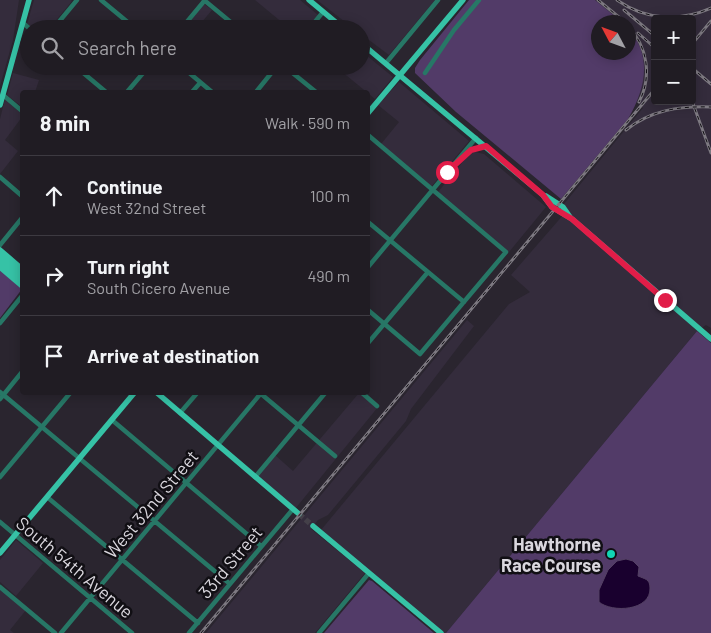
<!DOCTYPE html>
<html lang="en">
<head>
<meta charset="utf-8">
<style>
  :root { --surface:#201c23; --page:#2d2930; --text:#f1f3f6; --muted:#a2a1a6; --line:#3d3a41 }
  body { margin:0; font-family:Barlow,sans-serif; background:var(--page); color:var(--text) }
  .controls { position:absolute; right:15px; top:15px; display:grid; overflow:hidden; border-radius:5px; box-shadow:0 2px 12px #0003 }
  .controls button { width:45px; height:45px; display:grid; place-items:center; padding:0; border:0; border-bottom:1px solid var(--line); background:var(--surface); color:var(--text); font:25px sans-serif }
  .compass { position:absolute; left:591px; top:15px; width:45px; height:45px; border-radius:50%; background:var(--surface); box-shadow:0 2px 12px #0003; rotate:311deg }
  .stop { position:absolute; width:15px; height:15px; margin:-11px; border:4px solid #e11d48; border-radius:50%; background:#fff }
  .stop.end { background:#e11d48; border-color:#fff; box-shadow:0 1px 5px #0008 }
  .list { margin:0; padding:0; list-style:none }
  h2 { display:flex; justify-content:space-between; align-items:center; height:65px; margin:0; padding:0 20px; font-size:21px }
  h2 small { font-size:16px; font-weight:400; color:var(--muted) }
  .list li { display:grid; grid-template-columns:32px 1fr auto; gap:15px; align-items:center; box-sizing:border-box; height:80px; padding:0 20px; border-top:1px solid var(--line) }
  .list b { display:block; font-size:19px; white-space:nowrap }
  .list p { margin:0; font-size:16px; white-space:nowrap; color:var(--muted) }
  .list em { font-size:16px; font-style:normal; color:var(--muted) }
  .icon { flex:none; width:28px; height:28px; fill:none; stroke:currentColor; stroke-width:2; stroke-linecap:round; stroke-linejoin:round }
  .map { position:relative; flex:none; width:711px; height:633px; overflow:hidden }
  .search { position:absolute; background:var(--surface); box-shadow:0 2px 12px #0003; left:20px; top:20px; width:350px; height:55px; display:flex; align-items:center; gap:12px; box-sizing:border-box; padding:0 18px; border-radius:28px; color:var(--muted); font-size:19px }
  .panel { position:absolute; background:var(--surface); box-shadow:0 2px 12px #0003; left:20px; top:90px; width:350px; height:305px; border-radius:5px }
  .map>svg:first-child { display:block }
</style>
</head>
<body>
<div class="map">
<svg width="711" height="633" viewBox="0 0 711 633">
  <rect width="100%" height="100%" fill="#2a252f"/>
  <path fill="#342c3c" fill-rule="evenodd" d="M0 0H19L13 40 0 86Z
    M34 0H71L72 1 49 29H33L27 24Z
    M255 0H300L318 15 306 29H290Z
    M317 0H435L389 55 361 34V29H354Z
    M595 0H711V328L706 325 697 331 446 633H444L321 530 509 304 530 292 511 275 564 214 559 210 643 108 637 102 641 91 644 59 640 45 629 29 628 22H622ZM655 19H692V101H655Z
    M204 4 212 10 196 29H184Z
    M361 51 393 77 375 99 335 66H361Z
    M13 73 39 80 35 92H22V107L7 95Z
    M399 82 469 141 431 187 381 144 399 122 378 105Z
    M5 99 22 114V117L5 140 18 151 0 174V119Z
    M475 152 484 154 546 207 509 252 438 192 470 153Z
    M467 320 474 326 411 409 406 421 328 515 318 520 311 529 365 573 315 633H206Z
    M359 393 378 407 295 509 257 477 275 455 293 471Z
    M16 540 43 563 16 596 0 582V560Z
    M0 588 26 610 10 630 14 633H0Z"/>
  <path fill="#523b68" d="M469 0H595L622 22H598V52H628L629 29C653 57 645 90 628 119L561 199 456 112 415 73V68L420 60Z
    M0 270 22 289 0 318Z
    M697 331 711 343V633H446Z
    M369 580 372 581 434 633H324Z"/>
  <path fill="#19002e" stroke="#534063" d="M626 559 633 561 639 567 638 576C645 579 650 579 650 588 651 611 612 613 599 602V590L608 570 617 561Z"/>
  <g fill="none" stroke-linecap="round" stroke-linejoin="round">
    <path stroke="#444049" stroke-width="5.5" stroke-dasharray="5.5 3" stroke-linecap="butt" d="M299 514 313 526"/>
    <path stroke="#277766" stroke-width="4.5" d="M101 0 136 29
      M204 0 239 29
      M23 23 30 29
      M53 29 77 0
      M117 29 125 20
      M181 29 205 0
      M309 29 323 12
      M386 63 438 0
      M75 66 106 92
      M181 66 212 92
      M284 66 316 92
      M425 73 454 30 479 0
      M127 92 149 66
      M192 92 200 83
      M256 92 277 66
      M3 95 22 111
      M368 135 506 252 420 354 368 310
      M465 155 471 150 485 146
      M0 177 22 196
      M368 222 464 302
      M0 245 22 218
      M368 267 476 138
      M0 323 22 296
      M368 343 428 272
      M0 392 230 584
      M361 392 377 406
      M260 393 335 456
      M0 399 22 372
      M180 413 198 392
      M112 420 261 546
      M0 477 71 392
      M255 477 326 392
      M47 497 198 623
      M0 522 132 633
      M0 587 55 633
      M61 633 262 392
      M189 633 293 509
      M319 633 369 573"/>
    <path stroke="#36c2a6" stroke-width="5.5" d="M309 0 344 29
      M361 43 543 195 552 207 572 219 711 339
      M0 105 29 0
      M368 113 463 0
      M546 196 563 207 570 217
      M0 250 22 269
      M0 256 22 275
      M0 262 22 280
      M0 267 22 286
      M156 392 299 514
      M313 526 441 633
      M0 553 135 392"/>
    <defs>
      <path id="rail" d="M598 0 625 22
        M617 0C645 20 679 22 711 8
        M624 10 655 36
        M628 26C648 47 652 77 639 102
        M638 33 655 48
        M692 44 711 21
        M692 68 711 84
        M692 101 711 153
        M626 130C651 110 679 106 711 107
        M201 633 655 89"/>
    </defs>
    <use href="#rail" stroke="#7d7981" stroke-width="3"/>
    <use href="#rail" stroke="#110f14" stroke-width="1" stroke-dasharray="4" stroke-linecap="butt"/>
  </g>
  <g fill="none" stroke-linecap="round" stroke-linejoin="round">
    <path stroke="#e11d48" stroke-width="6" d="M447 172 471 150 486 146 543 195 552 207 572 219 665 300"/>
  </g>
  <circle fill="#11d5b4" stroke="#110f14" stroke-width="2" cx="611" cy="554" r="5"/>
  <g text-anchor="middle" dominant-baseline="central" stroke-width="5" stroke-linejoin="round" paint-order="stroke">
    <g font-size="18" fill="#dad7de" stroke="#110f14">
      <text transform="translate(151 504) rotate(-50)">West 32nd Street</text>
      <text transform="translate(230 562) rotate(-50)">33rd Street</text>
      <text transform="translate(75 567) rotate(40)">South 54th Avenue</text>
    </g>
    <g font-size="18" font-weight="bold" fill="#dad7de" stroke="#110f14" text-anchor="end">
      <text x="601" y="544">Hawthorne<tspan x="601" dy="21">Race Course</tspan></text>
    </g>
  </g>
</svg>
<div class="controls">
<button>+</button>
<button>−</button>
</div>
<svg class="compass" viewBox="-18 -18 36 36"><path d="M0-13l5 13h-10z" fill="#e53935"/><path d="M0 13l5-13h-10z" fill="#a2a1a6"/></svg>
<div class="stop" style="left:447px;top:172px"></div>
<div class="stop end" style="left:665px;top:300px"></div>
<div class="search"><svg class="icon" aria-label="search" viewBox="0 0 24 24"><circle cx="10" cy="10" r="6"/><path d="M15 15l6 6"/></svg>Search here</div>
<section class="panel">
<h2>8 min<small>Walk · 590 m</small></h2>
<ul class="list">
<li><svg class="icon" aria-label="ahead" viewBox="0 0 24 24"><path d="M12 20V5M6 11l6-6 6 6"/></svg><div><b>Continue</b><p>West 32nd Street</p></div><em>100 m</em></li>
<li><svg class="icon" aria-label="right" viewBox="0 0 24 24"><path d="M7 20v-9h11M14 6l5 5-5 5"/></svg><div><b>Turn right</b><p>South Cicero Avenue</p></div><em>490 m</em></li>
<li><svg class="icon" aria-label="arrive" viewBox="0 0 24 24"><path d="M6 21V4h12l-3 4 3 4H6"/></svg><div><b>Arrive at destination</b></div></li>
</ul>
</section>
</div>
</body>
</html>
